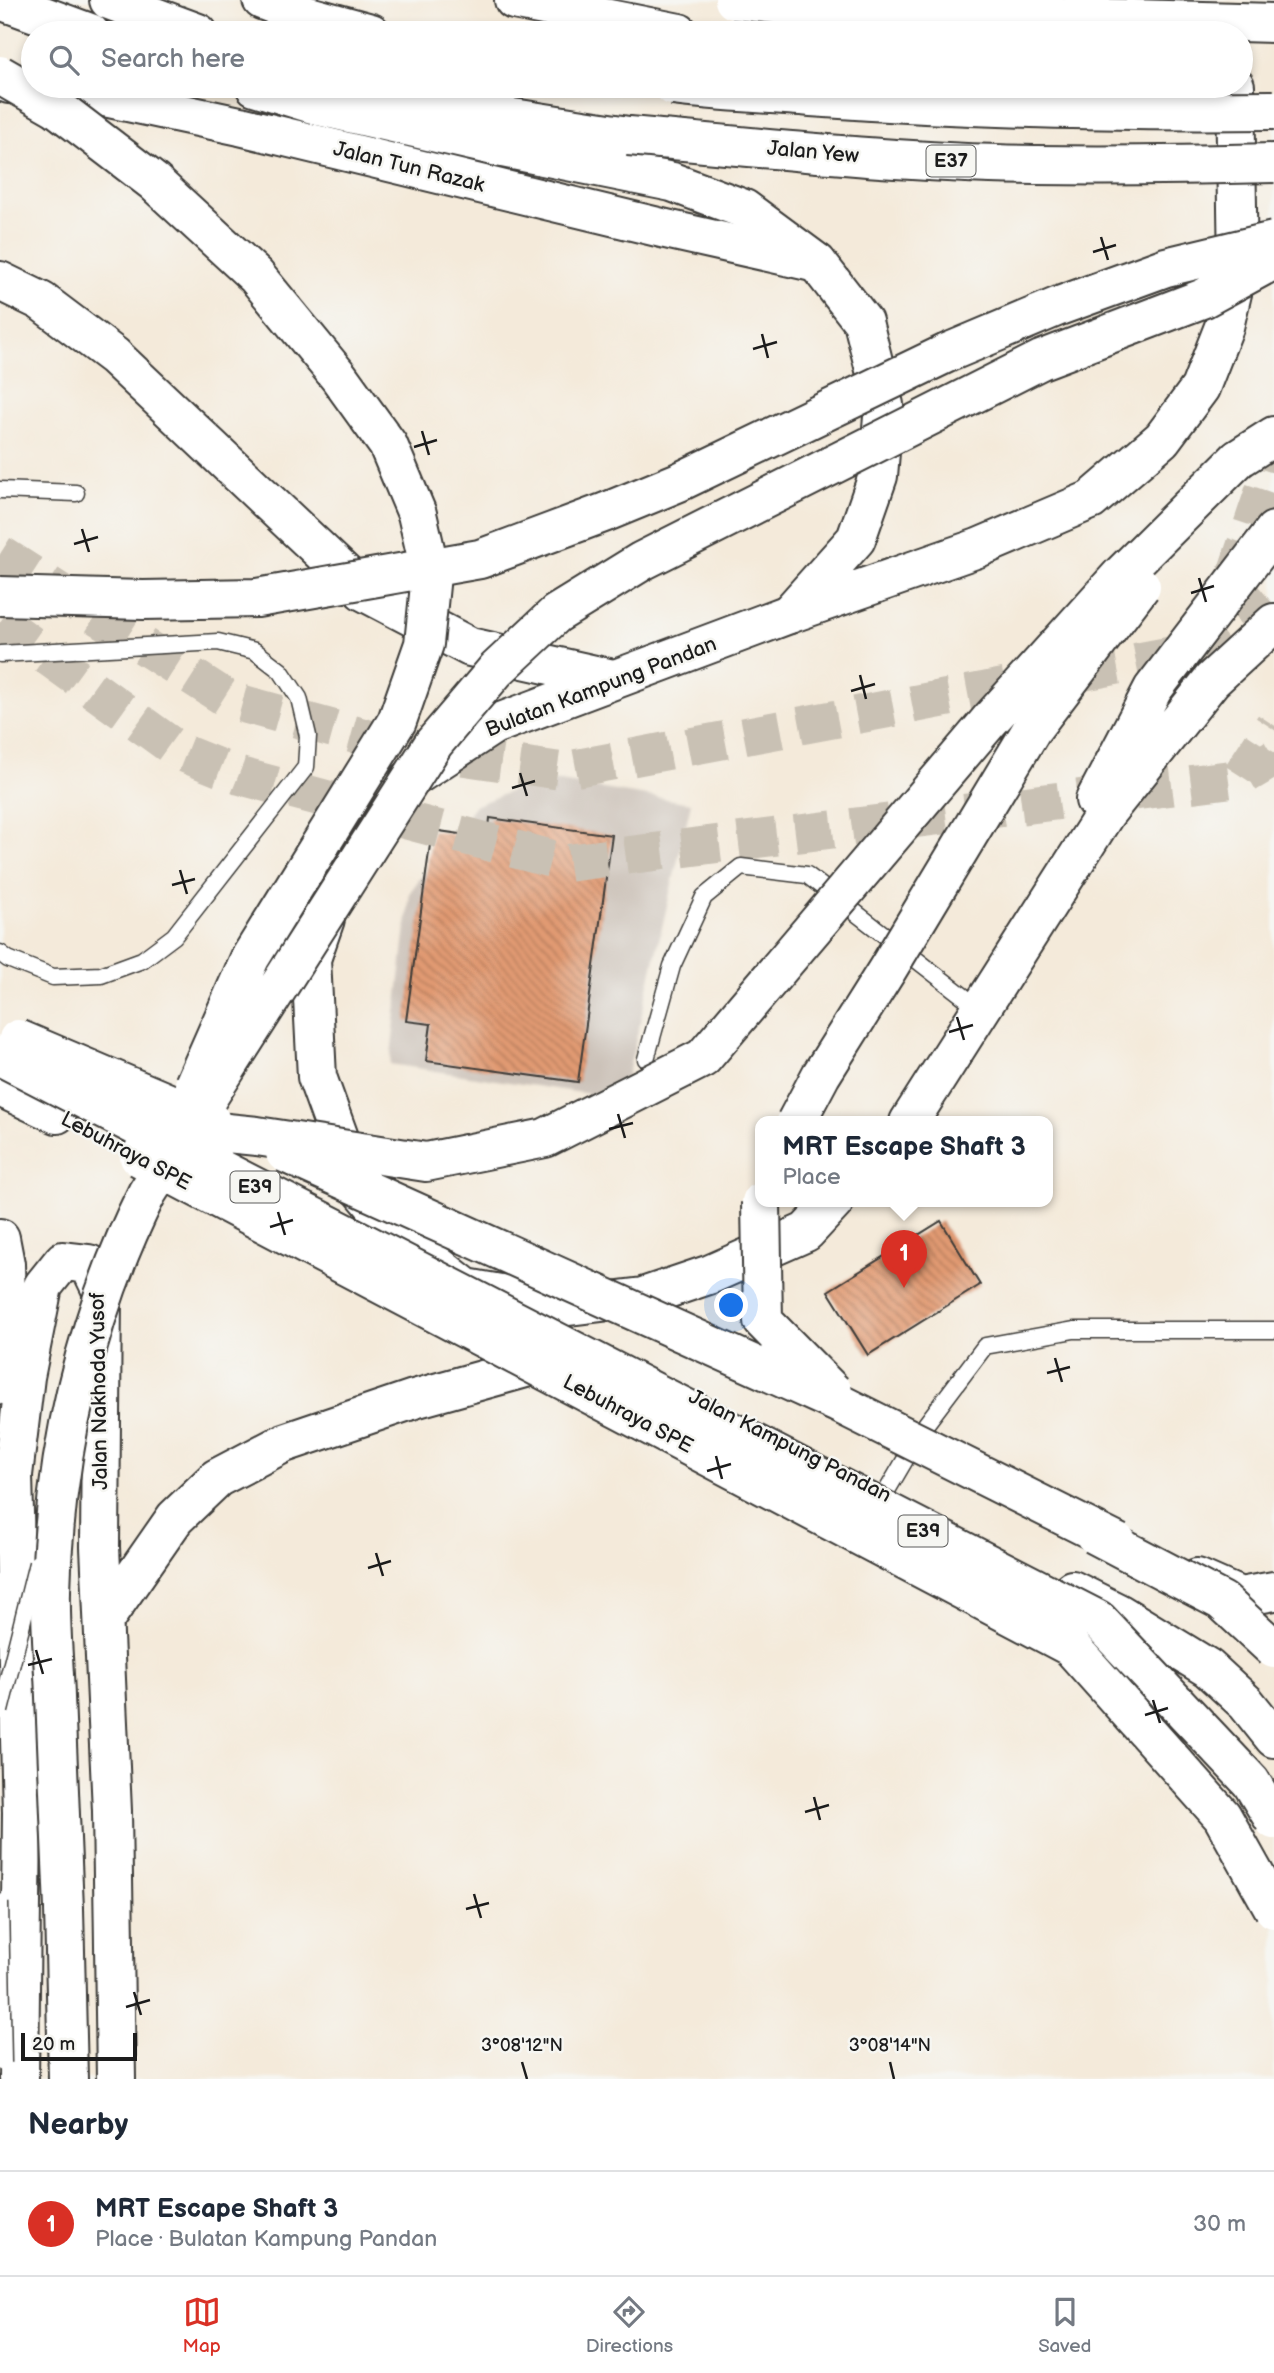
<!DOCTYPE html>
<html lang="en">
<head>
<meta charset="utf-8">
<style>
  :root { --surface:#fff; --page:#f2f2f3; --text:#1f2937; --muted:#747a83; --line:#e0e1e3; --accent:#d93025 }
  body { margin:0; font-family:"Balsamiq Sans",sans-serif; background:var(--page); color:var(--text) }
  .scale { position:absolute; left:21px; bottom:18px; width:116px; box-sizing:border-box; padding-left:7px; border:4px solid #1c1c1c; border-top:0; font-size:19px; line-height:24px; white-space:nowrap; color:#1c1c1c; -webkit-text-stroke:5px #f6f6f2; paint-order:stroke }
  .you { position:absolute; left:732px; top:1306px; width:24px; height:24px; margin:-18px; border:5px solid #fff; border-radius:50%; background:#1a73e8; box-shadow:0 0 0 10px #1a73e833 }
  .badge { display:grid; place-items:center; width:46px; height:46px; border-radius:50%; background:var(--accent); color:#fff; font-size:23px; font-weight:700 }
  .pin { position:absolute; translate:-50% -58px; filter:drop-shadow(0 2px 4px #0008) }
  .pin::after { content:''; position:absolute; top:37px; width:24px; height:21px; background:inherit; clip-path:polygon(0 0,100% 0,50% 100%) }
  .popup { position:absolute; left:755px; top:1116px; width:298px; height:91px; box-sizing:border-box; display:grid; place-content:center; border-radius:14px; background:var(--surface); filter:drop-shadow(0 2px 5px #0005); font-size:23px; white-space:nowrap; color:var(--muted) }
  .popup b { font-size:26px; color:var(--text) }
  .popup::after { content:''; position:absolute; left:50%; top:100%; margin-left:-14px; border:14px solid transparent; border-top-color:var(--surface) }
  .list { margin:0; padding:0; list-style:none }
  h2 { display:flex; justify-content:space-between; align-items:center; height:91px; margin:0; padding:0 28px; font-size:30px }
  h2 small { font-size:23px; font-weight:400; color:var(--muted) }
  .list li { display:grid; grid-template-columns:46px 1fr auto; gap:21px; align-items:center; box-sizing:border-box; height:105px; padding:0 28px; border-top:2px solid var(--line) }
  .list b { display:block; font-size:26px; white-space:nowrap }
  .list p { margin:0; font-size:23px; white-space:nowrap; color:var(--muted) }
  .list em { font-size:23px; font-style:normal; color:var(--muted) }
  .icon { flex:none; width:38px; height:38px; fill:none; stroke:currentColor; stroke-width:2; stroke-linecap:round; stroke-linejoin:round }
  .map { position:relative; flex:none; width:1274px; height:2079px; overflow:hidden }
  .search { position:absolute; background:var(--surface); box-shadow:0 4px 10px #0003; left:21px; right:21px; top:21px; height:77px; display:flex; align-items:center; gap:18px; box-sizing:border-box; padding:0 24px; border-radius:38px; color:var(--muted); font-size:26px }
  .sheet { height:196px; background:var(--surface) }
  nav { display:flex; justify-content:space-around; align-items:center; box-sizing:border-box; height:98px; border-top:2px solid var(--line); background:var(--surface); font-size:19px; color:var(--muted) }
  nav a { display:grid; justify-items:center; gap:4px }
  nav .on { color:var(--accent) }
  .map>svg:first-child { display:block }
</style>
</head>
<body>
<div class="map">
<svg width="1274" height="2079" viewBox="0 0 1274 2079">
  <defs>
    <pattern id="building-back-hatch" width="6" height="6" patternUnits="userSpaceOnUse" patternTransform="scale(1.75)"><rect width="6" height="6" fill="#e19a72"/><path d="M-1 5l2 2M0 0l6 6M5-1l2 2" fill="none" stroke="#b67d5d"/></pattern>
  </defs>
  <rect width="100%" height="100%" fill="#f6f6f2"/>
  <filter id="ink" filterUnits="userSpaceOnUse"><feTurbulence type="fractalNoise" baseFrequency=".0143" numOctaves="2"/><feDisplacementMap in="SourceGraphic" scale="14" xChannelSelector="R" yChannelSelector="G"/><feConvolveMatrix kernelMatrix="1 2 1 2 8 2 1 2 1" color-interpolation-filters="sRGB"/></filter>
  <filter id="wash" filterUnits="userSpaceOnUse"><feTurbulence type="fractalNoise" baseFrequency=".00686" numOctaves="4" result="noise"/><feDisplacementMap in="SourceGraphic" scale="28" xChannelSelector="R" yChannelSelector="G"/><feGaussianBlur stdDeviation="1.57" result="paint"/><feColorMatrix in="noise" values="0 0 0 0 0 0 0 0 0 0 0 0 0 0 0 0 0 1.4 0 .05"/><feComposite in="paint" operator="in"/></filter>
  <g filter="url(#wash)">
    <rect width="100%" height="100%" fill="#f4eada"/>
    <path fill="#ccc2b9" d="M541 779 691 803 622 1099 390 1064 410 892 474 806Z"/>
    <g id="blocks">
      <path fill="url(#building-back-hatch)" d="M490 818 612 835 578 1082 426 1061 431 1024 406 1021 432 830 488 838Z
        M941 1221 980 1285 868 1355 828 1291Z"/>
    </g>
  </g>
  <g filter="url(#ink)">
    <use href="#blocks" fill-opacity="0" stroke="#3c3b38" stroke-width="2"/>
    <g fill="none" stroke-linecap="round" stroke-linejoin="round">
      <path stroke="#c9c1b4" stroke-width="38" stroke-dasharray="38 19" stroke-linecap="butt" d="M0 554 229 700 403 748 561 771 1210 648 1274 595
        M1234 580 1274 461
        M0 622 180 752 240 776 567 863 1240 778 1274 758
        M1241 776 1274 725"/>
      <defs>
        <path id="lane" d="M0 490 76 493
          M0 654 218 642 255 651 281 671 299 698 308 736 306 767 174 936 142 960 101 975 53 977 8 959 0 953
          M646 1059 672 966 704 897 741 867 807 875 980 1009
          M885 1494 926 1424 985 1346 1074 1330H1274"/>
        <path id="secondary" d="M9 84 62 88 240 126 666 229 817 263
          M409 780 493 725 789 614 978 548 1091 500 1162 439 1200 388 1224 327 1238 268 1235 86
          M1095 800 1153 689 1274 531
          M325 919 311 959 317 1077 355 1182 401 1237 466 1288 569 1306 643 1297 711 1274 806 1232 834 1202
          M909 1122 1105 814 1212 680 1274 623
          M0 1238 5 1264 8 1386
          M1072 1590 1118 1613 1208 1668 1246 1703 1274 1738
          M104 1620 175 1518 217 1478 284 1443 414 1399 558 1359
          M19 2079 22 1813 13 1475 25 1377 43 1286 63 1261 89 1264 102 1291 100 1547 112 1811 116 2079"/>
        <path id="primary" d="M0 0 90 33
          M109 0 198 33
          M262 0 291 11 371 33
          M514 0 679 33
          M255 86 323 107 498 147 672 182 744 209 817 263 863 322 884 405 878 476 856 539 789 614
          M357 86 417 103 628 136"/>
        <path id="highway" d="M0 281 41 301 114 356 363 591 470 647 613 679
          M1238 459 1274 436
          M0 1087 57 1114
          M1197 1578 1240 1597 1274 1591
          M64 1909 68 2079"/>
      </defs>
      <use href="#lane" stroke="#3c3b38" stroke-width="19"/>
      <use href="#secondary" stroke="#3c3b38" stroke-width="42"/>
      <use href="#primary" stroke="#3c3b38" stroke-width="42"/>
      <use href="#highway" stroke="#3c3b38" stroke-width="42"/>
      <use href="#lane" stroke="#fff" stroke-width="16"/>
      <use href="#secondary" stroke="#fff" stroke-width="38"/>
      <use href="#primary" stroke="#fff" stroke-width="38"/>
      <use href="#highway" stroke="#fff" stroke-width="38"/>
      <defs>
        <path id="lane-bridge" d="M0 1711 37 1563
          M0 1902 3 2063"/>
        <path id="primary-bridge" d="M673 86C718 92 765 93 811 97 965 108 1119 112 1274 110
          M628 136C764 148 900 163 1035 165 1115 166 1195 165 1274 163"/>
        <path id="highway-bridge" d="M734 0 846 11 1274 23
          M0 75 56 107 154 182 256 276 339 377 388 445 417 514 431 575 424 644 397 721 250 958 194 1085
          M0 596 143 600 257 598 480 559 606 512 679 482 947 353 1059 306 1166 267 1274 241
          M18 1039 211 1121
          M0 1056 1098 1620 1251 1782 1274 1820
          M796 1122 821 1075 887 970 1032 729 1141 586
          M167 1127 257 1136 426 1162 545 1138 703 1058 990 720 1121 575 1238 459
          M285 1153 838 1403 1118 1543
          M139 1157 1071 1647 1222 1816 1274 1909
          M761 1202 763 1321 833 1392
          M1094 1534 1222 1601 1274 1649
          M64 1909C61 1839 58 1768 55 1697 54 1662 50 1627 51 1591 54 1454 86 1315 147 1193L434 743 496 670 556 614 642 561 1041 360 1204 298 1274 260"/>
      </defs>
      <use href="#lane-bridge" stroke="#3c3b38" stroke-width="19" stroke-linecap="butt"/>
      <use href="#primary-bridge" stroke="#3c3b38" stroke-width="42" stroke-linecap="butt"/>
      <use href="#highway-bridge" stroke="#3c3b38" stroke-width="42" stroke-linecap="butt"/>
      <use href="#lane-bridge" stroke="#fff" stroke-width="16"/>
      <use href="#primary-bridge" stroke="#fff" stroke-width="38"/>
      <use href="#highway-bridge" stroke="#fff" stroke-width="38"/>
    </g>
  </g>
  <path fill="none" stroke="#1c1c1c" stroke-width="2.5" d="M1101 237 1108 260M1093 252 1116 245M762 334 768 358M753 349 777 342M422 431 429 455M414 447 437 440M82 529 89 552M74 544 98 537M1199 578 1206 602M1191 593 1214 586M860 675 866 699M851 691 875 684M520 773 527 796M512 788 535 781M180 870 187 894M172 885 195 879M957 1017 964 1040M949 1032 973 1025M618 1114 625 1138M609 1129 633 1123M278 1212 285 1235M270 1227 293 1220M1055 1358 1062 1382M1047 1373 1070 1367M716 1456 722 1479M707 1471 731 1464M376 1553 383 1576M368 1568 391 1561M36 1650 43 1674M28 1665 52 1659M1153 1700 1160 1723M1145 1715 1168 1708M814 1797 820 1820M805 1812 829 1805M474 1894 481 1918M466 1909 489 1903M134 1992 141 2015M126 2007 150 2000M522 2062 527 2079M890 2062 894 2079"/>
  <g text-anchor="middle" dominant-baseline="central" stroke-width="5" stroke-linejoin="round" paint-order="stroke">
    <g fill="#f6f6f2" stroke="#5d5d5c" stroke-width="2">
      <rect x="926.5" y="145.5" width="49" height="31" rx="5"/>
      <rect x="230.5" y="1171.5" width="49" height="31" rx="5"/>
      <rect x="898.5" y="1515.5" width="49" height="31" rx="5"/>
    </g>
    <g font-size="19" font-weight="bold" fill="#1c1c1c">
      <text x="951" y="161">E37</text>
      <text x="255" y="1187">E39</text>
      <text x="923" y="1531">E39</text>
    </g>
    <g font-size="21" fill="#1c1c1c" stroke="#f6f6f2">
      <text transform="translate(813 152) rotate(5)">Jalan Yew</text>
      <text transform="translate(409 167) rotate(14)">Jalan Tun Razak</text>
      <text transform="translate(601 687) rotate(-21)">Bulatan Kampung Pandan</text>
      <text transform="translate(126 1151) rotate(28)">Lebuhraya SPE</text>
      <text transform="translate(99 1391) rotate(-91)">Jalan Nakhoda Yusof</text>
      <text transform="translate(628 1414) rotate(28)">Lebuhraya SPE</text>
      <text transform="translate(790 1446) rotate(27)">Jalan Kampung Pandan</text>
    </g>
  </g>
  <g font-size="18" text-anchor="middle" fill="#1c1c1c" stroke="#f6f6f2" stroke-width="5" stroke-linejoin="round" paint-order="stroke">
    <text x="522" y="2051">3°08'12"N</text>
    <text x="890" y="2051">3°08'14"N</text>
  </g>
</svg>
<div class="scale">20 m</div>
<div class="you"></div>
<div class="pin badge" style="left:904px;top:1288px">1</div>
<div class="popup"><b>MRT Escape Shaft 3</b>Place</div>
<div class="search"><svg class="icon" aria-label="search" viewBox="0 0 24 24"><circle cx="10" cy="10" r="6"/><path d="M15 15l6 6"/></svg>Search here</div>
</div>
<section class="sheet">
<h2>Nearby<small></small></h2>
<ul class="list">
<li><span class="badge">1</span><div><b>MRT Escape Shaft 3</b><p>Place · Bulatan Kampung Pandan</p></div><em>30 m</em></li>
</ul>
</section>
<nav>
<a class="on"><svg class="icon" aria-label="map" viewBox="0 0 24 24"><path d="M3 6l6-2 6 2 6-2v14l-6 2-6-2-6 2zM9 4v14M15 6v14"/></svg>Map</a>
<a><svg class="icon" aria-label="directions" viewBox="0 0 24 24"><path d="M12 3l9 9-9 9-9-9zM9 14v-3h6M13 9l2 2-2 2"/></svg>Directions</a>
<a><svg class="icon" aria-label="saved" viewBox="0 0 24 24"><path d="M7 4h10v16l-5-4-5 4z"/></svg>Saved</a>
</nav>
</body>
</html>
